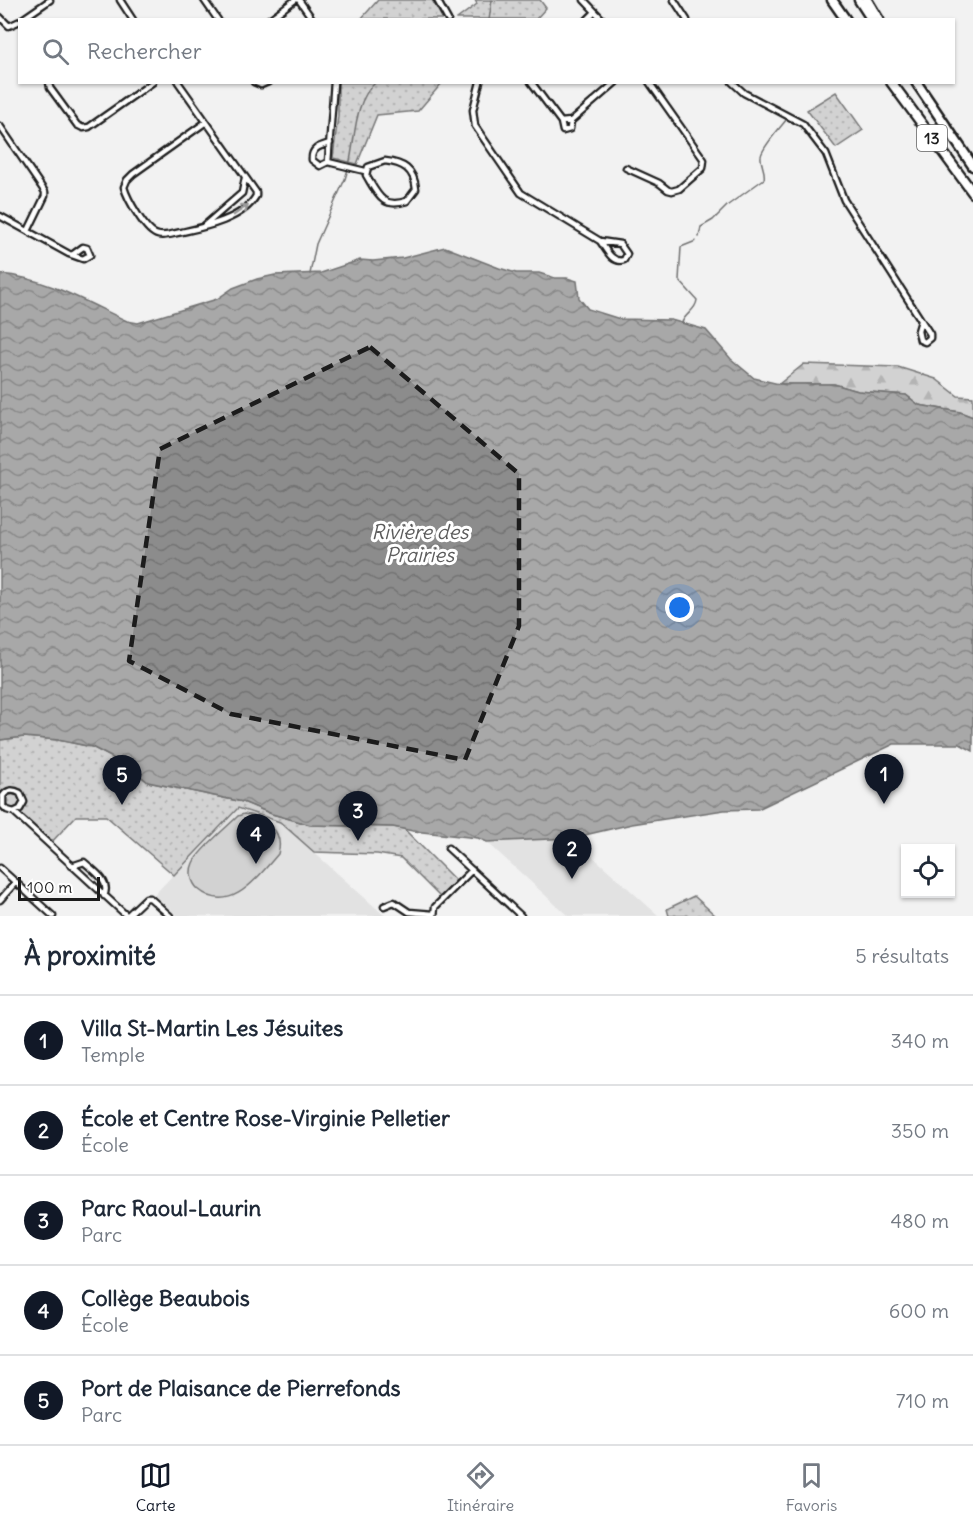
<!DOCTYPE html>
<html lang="fr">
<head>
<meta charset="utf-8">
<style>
  :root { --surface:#fff; --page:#f6f6f7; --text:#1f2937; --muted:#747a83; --line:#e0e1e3; --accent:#111827 }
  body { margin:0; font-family:Delius,sans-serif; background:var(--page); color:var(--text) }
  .controls { position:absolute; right:18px; bottom:18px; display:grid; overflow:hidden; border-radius:0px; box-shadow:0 2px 4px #0004 }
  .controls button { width:54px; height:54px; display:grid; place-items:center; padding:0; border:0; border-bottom:2px solid var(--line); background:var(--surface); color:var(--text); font:30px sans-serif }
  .scale { position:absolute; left:18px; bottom:15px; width:82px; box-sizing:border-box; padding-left:6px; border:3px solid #1c1c1c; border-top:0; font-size:16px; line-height:21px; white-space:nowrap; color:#1c1c1c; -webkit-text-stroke:4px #fff; paint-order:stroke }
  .you { position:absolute; left:680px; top:608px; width:21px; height:21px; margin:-15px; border:4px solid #fff; border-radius:50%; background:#1a73e8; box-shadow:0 0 0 9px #1a73e833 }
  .badge { display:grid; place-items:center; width:39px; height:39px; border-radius:50%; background:var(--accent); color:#fff; font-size:20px; font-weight:700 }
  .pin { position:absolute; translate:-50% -50px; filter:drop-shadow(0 2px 3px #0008) }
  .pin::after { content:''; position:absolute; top:32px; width:21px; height:18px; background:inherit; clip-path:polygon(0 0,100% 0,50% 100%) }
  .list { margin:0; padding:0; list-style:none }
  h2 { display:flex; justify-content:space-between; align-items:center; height:78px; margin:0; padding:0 24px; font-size:26px }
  h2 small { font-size:20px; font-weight:400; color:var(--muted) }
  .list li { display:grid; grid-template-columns:39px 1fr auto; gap:18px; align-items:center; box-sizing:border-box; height:90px; padding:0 24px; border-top:2px solid var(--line) }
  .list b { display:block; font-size:22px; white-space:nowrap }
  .list p { margin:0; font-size:20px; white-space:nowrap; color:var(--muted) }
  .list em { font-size:20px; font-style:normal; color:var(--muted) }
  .icon { flex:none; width:33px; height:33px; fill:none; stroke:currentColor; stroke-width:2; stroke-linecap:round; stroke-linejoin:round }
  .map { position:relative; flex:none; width:973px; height:916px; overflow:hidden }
  .search { position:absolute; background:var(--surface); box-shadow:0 2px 4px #0004; left:18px; right:18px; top:18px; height:66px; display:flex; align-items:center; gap:15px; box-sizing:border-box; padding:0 21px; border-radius:0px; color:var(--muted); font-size:22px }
  .sheet { height:528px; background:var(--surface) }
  nav { display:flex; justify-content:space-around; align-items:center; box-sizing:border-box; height:84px; border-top:2px solid var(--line); background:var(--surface); font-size:16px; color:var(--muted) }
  nav a { display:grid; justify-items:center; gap:3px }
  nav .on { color:var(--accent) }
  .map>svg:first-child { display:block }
</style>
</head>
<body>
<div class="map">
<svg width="973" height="916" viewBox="0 0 973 916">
  <defs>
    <pattern id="forest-firs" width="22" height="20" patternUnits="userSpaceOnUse" patternTransform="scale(1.5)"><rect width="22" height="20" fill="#d2d2d2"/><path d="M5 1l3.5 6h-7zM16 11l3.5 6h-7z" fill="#b4b4b4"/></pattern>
    <pattern id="park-dots" width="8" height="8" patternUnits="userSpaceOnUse" patternTransform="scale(1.5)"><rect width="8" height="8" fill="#d2d2d2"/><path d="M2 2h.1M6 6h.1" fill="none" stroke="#b4b4b4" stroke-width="1.8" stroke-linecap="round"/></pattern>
    <pattern id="water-waves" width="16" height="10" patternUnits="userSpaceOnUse" patternTransform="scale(1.5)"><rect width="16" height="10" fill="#a8a8a8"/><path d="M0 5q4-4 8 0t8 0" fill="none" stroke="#888"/></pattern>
  </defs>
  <rect width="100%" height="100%" fill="#f2f2f2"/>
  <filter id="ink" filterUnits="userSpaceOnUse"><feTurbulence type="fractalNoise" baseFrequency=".0167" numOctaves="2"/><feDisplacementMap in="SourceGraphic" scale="12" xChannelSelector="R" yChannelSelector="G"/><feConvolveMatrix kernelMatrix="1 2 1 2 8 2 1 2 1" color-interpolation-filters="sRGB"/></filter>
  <g filter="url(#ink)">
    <path fill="#e2e2e2" d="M237 808 280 822 385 916H177L154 895Z
      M572 838 659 916H568L487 842Z"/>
    <path fill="#d2d2d2" stroke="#777" stroke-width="1.5" d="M244 814C264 817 285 830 278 854 257 878 230 916 198 889 191 882 189 872 193 863 198 851 227 827 238 816Z"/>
    <path fill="url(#forest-firs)" stroke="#777" stroke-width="1.5" d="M804 364 898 367 936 379 958 396 973 397V417L960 412 919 405 906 395 858 391 834 384H779Z"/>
    <path fill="url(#park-dots)" stroke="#777" stroke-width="1.5" d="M378 0H432L443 19H361Z
      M475 0H540L546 8 536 19H457L477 4Z
      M338 83V82L442 83 418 111 377 115 357 164 333 158 338 116Z
      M836 92 863 130 836 148 807 110Z
      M24 737 58 740 92 747 128 766 148 782 243 802 272 814 311 825 393 827 404 829 459 884 443 900 401 858 377 854 314 852 280 822 238 808 174 875 106 816H76L49 845 0 802V740Z
      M694 896 716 916H669L667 909Z"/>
    <path fill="url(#water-waves)" stroke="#707070" stroke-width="1.5" d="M445 247 499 268 516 273H539L555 278H567L577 281 579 298 588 309 620 319 671 320 706 330 731 359 754 378 779 384H834L858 391 906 395 919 405 960 412 973 417V751L960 744H894L758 809 724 810 632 824 572 838 487 842 478 838 413 831 393 827 311 825 272 814 243 802 148 782 128 766 92 747 58 740 24 737 0 740V274C46 278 86 302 127 321L138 323 217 299 233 288 257 279 275 275 321 273 360 260 373 261 403 258Z"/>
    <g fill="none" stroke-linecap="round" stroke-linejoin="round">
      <path stroke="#707070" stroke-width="1.5" d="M489 20 492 0
        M349 165C356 138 353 102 376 82
        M699 237 701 227 713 220 728 205 764 179C766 171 760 164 761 156 762 148 780 128 786 120
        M310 274 316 244 345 179 348 169
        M682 323C684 314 696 311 697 300L679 280 681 247 696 241"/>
      <defs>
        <path id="street" d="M120 0 133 20
          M204 0 218 20
          M299 0 313 20
          M437 0 448 20
          M584 0 603 20
          M674 0 687 20
          M0 17 9 26 20 21
          M21 20 50 0
          M268 20 295 0
          M587 20 595 12
          M49 82 50 88 77 125 83 128 89 127 153 82
          M178 82 256 192V196C243 219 205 227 182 232 175 233 165 237 158 235 146 233 127 198 124 187L127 180 133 174 206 122
          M254 82 261 85 268 82
          M480 82 473 110 475 126 521 193 600 241 620 244 627 254 624 260C612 264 606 249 600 241
          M531 82 561 122 571 121 616 82
          M732 82 744 93 803 124 826 154 844 200 930 334V338L925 342 920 340 918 331 921 321
          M561 122 563 131 570 129 571 121
          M0 126 45 192V196L28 231
          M330 143C320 146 311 148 312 160L320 166 328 162 365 171
          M385 161C403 163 414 169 416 189L407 201C382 209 378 195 366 175L368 167Z
          M328 162 334 82
          M626 168 659 183 668 190 672 191 679 189 703 168 704 160 649 82
          M0 216 69 254 83 259 90 255 87 248 83 247 72 255
          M204 226 242 193 245 178
          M14 812 20 809 24 802 20 793C13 789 7 790 3 796V806L7 810 14 812 127 916
          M448 848 521 916
          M72 866 84 862C94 871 111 881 104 896
          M0 868 53 916
          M0 900 16 882
          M384 906 394 902 409 912 433 914
          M127 916 146 898H150L170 916
          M434 916 435 907 472 870"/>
        <path id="highway" d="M832 0 846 20
          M859 0 872 20
          M867 0 879 20
          M891 82 973 193
          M916 82 973 166"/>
      </defs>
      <use href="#street" stroke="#1c1c1c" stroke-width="9"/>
      <use href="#highway" stroke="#1c1c1c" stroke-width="13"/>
      <use href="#street" stroke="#fff" stroke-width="4.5"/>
      <use href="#highway" stroke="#fff" stroke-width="8"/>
    </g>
    <defs><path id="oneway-shaft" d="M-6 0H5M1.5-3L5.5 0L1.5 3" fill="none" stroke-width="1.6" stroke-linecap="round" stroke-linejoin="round" transform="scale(1.5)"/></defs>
    <use stroke="#999" href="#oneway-shaft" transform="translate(241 210) rotate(-35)"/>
  </g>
  <path fill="#1c1c1c" fill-opacity="0.2" stroke="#1c1c1c" stroke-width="4.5" stroke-dasharray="12 8" stroke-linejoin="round" d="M370 347 519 474V626L465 760 231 714 129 661 160 449Z"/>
  <g text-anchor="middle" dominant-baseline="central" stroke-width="6" stroke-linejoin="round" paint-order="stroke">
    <rect fill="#fff" stroke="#606060" stroke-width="1.5" x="917" y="125" width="30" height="26" rx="4.5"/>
    <g font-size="16" font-weight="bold" fill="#1c1c1c">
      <text x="932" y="138">13</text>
    </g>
    <g font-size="20" font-style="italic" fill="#5b5b5b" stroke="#fff">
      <text x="420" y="531">Rivière des<tspan x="420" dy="23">Prairies</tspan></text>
    </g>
  </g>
</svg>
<div class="controls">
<button><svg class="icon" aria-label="locate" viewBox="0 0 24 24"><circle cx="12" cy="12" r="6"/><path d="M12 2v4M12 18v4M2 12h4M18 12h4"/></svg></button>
</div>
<div class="scale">100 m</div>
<div class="you"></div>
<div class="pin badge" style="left:884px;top:804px">1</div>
<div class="pin badge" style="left:572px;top:879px">2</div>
<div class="pin badge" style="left:358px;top:841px">3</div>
<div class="pin badge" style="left:256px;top:864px">4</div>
<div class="pin badge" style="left:122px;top:805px">5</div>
<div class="search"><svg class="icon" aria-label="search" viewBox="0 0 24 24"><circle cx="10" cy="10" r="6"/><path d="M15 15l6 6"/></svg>Rechercher</div>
</div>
<section class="sheet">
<h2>À proximité<small>5 résultats</small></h2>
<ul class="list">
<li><span class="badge">1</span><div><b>Villa St-Martin Les Jésuites</b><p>Temple</p></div><em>340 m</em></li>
<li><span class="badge">2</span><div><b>École et Centre Rose-Virginie Pelletier</b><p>École</p></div><em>350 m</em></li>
<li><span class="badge">3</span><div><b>Parc Raoul-Laurin</b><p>Parc</p></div><em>480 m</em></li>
<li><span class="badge">4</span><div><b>Collège Beaubois</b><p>École</p></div><em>600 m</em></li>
<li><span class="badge">5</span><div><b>Port de Plaisance de Pierrefonds</b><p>Parc</p></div><em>710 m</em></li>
</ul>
</section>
<nav>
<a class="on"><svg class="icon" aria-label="map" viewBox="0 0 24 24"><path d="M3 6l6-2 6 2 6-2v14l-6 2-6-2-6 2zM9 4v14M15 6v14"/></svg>Carte</a>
<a><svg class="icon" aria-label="directions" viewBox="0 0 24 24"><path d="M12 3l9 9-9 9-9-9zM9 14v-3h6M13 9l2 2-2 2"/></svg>Itinéraire</a>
<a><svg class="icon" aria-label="saved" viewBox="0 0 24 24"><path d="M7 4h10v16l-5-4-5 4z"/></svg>Favoris</a>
</nav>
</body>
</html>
